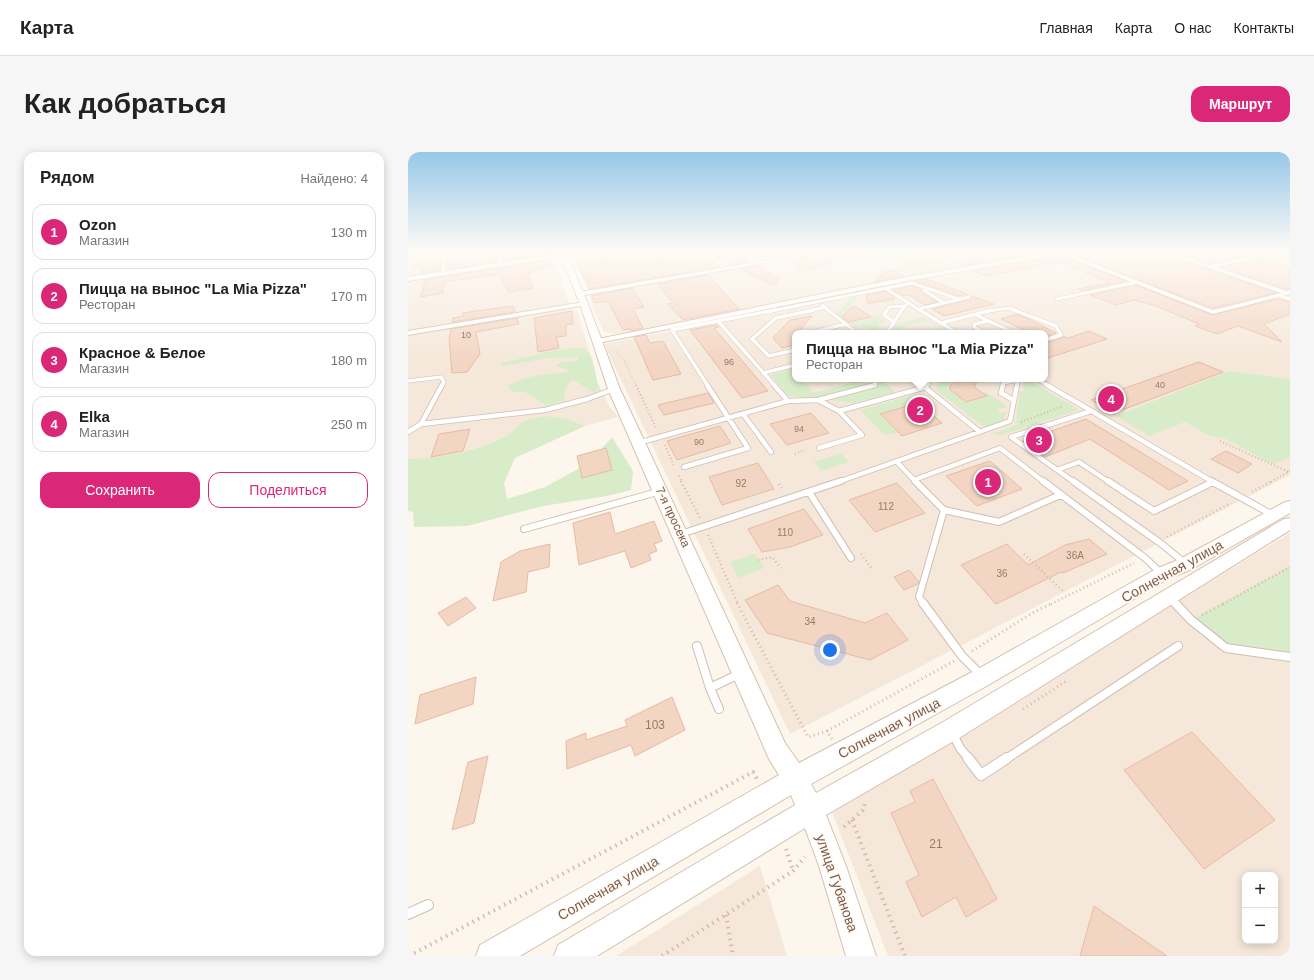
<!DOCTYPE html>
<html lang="ru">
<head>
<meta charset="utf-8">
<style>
  :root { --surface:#fff; --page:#f6f6f6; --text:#222; --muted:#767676; --line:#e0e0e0; --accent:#db2777 }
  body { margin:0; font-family:Helvetica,sans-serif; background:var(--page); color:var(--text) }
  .controls { position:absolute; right:12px; bottom:12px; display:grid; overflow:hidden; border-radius:8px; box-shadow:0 2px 10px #0003 }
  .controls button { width:36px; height:36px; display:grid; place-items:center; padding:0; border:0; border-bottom:1px solid var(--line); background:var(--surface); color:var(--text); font:20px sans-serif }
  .you { position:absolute; left:422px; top:498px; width:14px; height:14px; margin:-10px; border:3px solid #fff; border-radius:50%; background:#1a73e8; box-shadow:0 0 0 6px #1a73e833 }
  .badge { display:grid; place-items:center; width:26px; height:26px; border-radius:50%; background:var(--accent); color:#fff; font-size:13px; font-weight:700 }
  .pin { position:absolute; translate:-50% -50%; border:2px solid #fff; box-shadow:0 1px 4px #0006 }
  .popup { position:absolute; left:384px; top:178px; width:256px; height:52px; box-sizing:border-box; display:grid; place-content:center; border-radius:8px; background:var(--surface); filter:drop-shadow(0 1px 3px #0005); font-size:13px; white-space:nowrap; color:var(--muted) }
  .popup b { font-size:15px; color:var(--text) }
  .popup::after { content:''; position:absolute; left:50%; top:100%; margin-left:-8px; border:8px solid transparent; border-top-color:var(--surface) }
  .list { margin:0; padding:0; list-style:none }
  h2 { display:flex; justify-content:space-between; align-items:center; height:52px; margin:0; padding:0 16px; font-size:17px }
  h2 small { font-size:13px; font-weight:400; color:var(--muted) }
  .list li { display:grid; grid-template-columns:26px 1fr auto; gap:12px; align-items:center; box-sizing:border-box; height:56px; margin:0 8px 8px; padding:0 8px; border:1px solid var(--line); border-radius:12px }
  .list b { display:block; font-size:15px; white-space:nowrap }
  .list p { margin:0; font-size:13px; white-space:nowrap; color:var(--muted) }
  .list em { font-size:13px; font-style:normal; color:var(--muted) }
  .actions { display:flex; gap:8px; padding:12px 16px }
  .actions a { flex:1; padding:9px 0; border:1px solid var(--accent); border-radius:12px; text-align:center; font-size:14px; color:var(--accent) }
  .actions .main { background:var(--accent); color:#fff }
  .map { position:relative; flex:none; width:882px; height:804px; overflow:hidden; border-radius:12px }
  header { display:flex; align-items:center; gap:24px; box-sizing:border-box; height:56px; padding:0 20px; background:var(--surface); border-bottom:1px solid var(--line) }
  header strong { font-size:19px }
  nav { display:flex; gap:22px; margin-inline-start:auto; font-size:14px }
  .intro { display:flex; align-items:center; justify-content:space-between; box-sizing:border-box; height:96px; padding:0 24px }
  h1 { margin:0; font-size:28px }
  .button { padding:10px 18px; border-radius:12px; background:var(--accent); color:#fff; font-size:14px; font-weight:700 }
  main { display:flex; gap:24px; padding:0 24px }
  aside { flex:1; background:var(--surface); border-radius:12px; box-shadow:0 2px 10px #0003 }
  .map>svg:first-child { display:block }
</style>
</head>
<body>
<header>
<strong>Карта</strong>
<nav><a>Главная</a><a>Карта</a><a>О нас</a><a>Контакты</a></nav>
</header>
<div class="intro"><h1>Как добраться</h1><a class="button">Маршрут</a></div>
<main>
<aside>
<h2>Рядом<small>Найдено: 4</small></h2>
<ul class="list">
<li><span class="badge">1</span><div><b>Ozon</b><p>Магазин</p></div><em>130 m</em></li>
<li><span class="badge">2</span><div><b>Пицца на вынос &quot;La Mia Pizza&quot;</b><p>Ресторан</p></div><em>170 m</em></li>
<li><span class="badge">3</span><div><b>Красное &amp; Белое</b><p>Магазин</p></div><em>180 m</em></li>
<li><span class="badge">4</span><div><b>Elka</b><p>Магазин</p></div><em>250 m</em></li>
</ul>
<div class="actions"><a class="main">Сохранить</a><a>Поделиться</a></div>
</aside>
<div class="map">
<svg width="882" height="804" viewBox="0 0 882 804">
  <rect width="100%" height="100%" fill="#fdf6ec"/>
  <path fill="#f5e8da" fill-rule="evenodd" d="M0 99H144L146 103 0 126Z
    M162 99H418L191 136 178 133Z
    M426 99H451L494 111 501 116 504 124 408 145 208 182 196 180 182 149 184 146 188 143 198 139Z
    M496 99H644L646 100 556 115 549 113 509 106Z
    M757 99H856L882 106V138L872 137Z
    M650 102 803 164 882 144V323L382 582 196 192ZM387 181H637V227H387Z
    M141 107 146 109 148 112 161 153 0 179V128Z
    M161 157 169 159 183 204 188 228 202 255 210 265 177 274 160 267 112 271 103 282 80 292 51 302 21 307H0V182Z
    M882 381V804H480L424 660ZM837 723H867V789H837Z
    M352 714 379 804H208Z"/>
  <path fill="#d8ecc9" d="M451 99C468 98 494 95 510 104V106L551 114 504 124 498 113Z
    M469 137 489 149 475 152 472 150 483 147 472 140 451 144 435 161 447 170 466 166 463 164 467 163 478 169 474 170 467 181 457 174 448 176 429 162 444 143Z
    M515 165 539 179 521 181 532 177 519 169 496 174 491 181H483L488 172Z
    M175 196C188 203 186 224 192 237L186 241 167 229H162L157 239 156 248 139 254 117 240H105L100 234C118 223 139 222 159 220L162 218 148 214 153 210 169 209 171 205 139 206 93 214 94 211C121 205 147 196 175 196Z
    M387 216V227H393L406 241 443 231 440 227H457L460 230 457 234 411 246H401L381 244 363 224 364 222Z
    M821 219 882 227V305L865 312 818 287 802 284 777 270 741 284 708 264Z
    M471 227H485L476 230 487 240 445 251 423 248 469 235Z
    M533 227H545L539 237 559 251 580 245 575 241 578 240 600 255 589 258 592 261 598 259C597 271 589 272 578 276L528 238Z
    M616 229 626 231 671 258 593 283 584 282 610 272 608 268 612 239H615Z
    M509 242 525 254 518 255 511 250 470 262 490 281 477 283 452 258Z
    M137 264 160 267 177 274 107 306 96 331 99 347 137 335 181 311 204 285 225 319 223 338 199 344 135 354 59 374 6 375 5 360 0 359V307C35 307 69 299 100 283 105 281 107 275 111 272 117 267 130 266 137 264Z
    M434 302 441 310 413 319 406 309Z
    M347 402 356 416 330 426 323 410Z
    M882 414V505L818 496 783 468Z"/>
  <path fill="#f3d5c3" stroke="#e6bba3" d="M33 99 32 119 13 121 15 114 6 115 10 102Z
    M39 99H88L90 110 38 118Z
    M94 99H130V102L137 101 138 102 95 109Z
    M165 99H187L190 106 235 100 241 106 258 104 260 107 277 104 283 108 302 105 311 115 181 137Z
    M605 99H641L555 114 543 108Z
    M790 99H832L844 102 802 112 777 104 790 101Z
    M329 101 343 110 323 113 306 105Z
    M670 101 677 103 689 101 709 107 721 106 724 107 748 102 761 107 767 106 868 141 805 156 664 102Z
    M412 103 425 110 394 119 380 108Z
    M652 104 718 129 674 139 670 137 702 131 652 110 577 124 566 119Z
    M855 106 879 113 870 115 882 118V137H879L813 115Z
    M141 108 143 115 125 118 126 120 120 121 125 136 101 140 91 123 78 124 37 130V132L35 133V141L13 145 17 128Z
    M350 114 370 127 366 134 332 117Z
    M486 118 496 124 467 130 475 121Z
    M300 123 331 157 275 168 260 152 265 151 250 132Z
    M518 127 559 142 551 144 507 129Z
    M728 133 804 163 870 147 882 150V162L856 172 874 190 830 174 809 182 787 174 791 172 748 154 726 148 708 153 682 143Z
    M504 134 513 137 514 141 529 150 517 153 501 143 496 144 485 138Z
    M224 136 236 155 225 157 235 176 223 179 222 177 215 178 200 149 187 151 183 144Z
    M477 139 487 146 460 152 458 143Z
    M564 144 586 152 536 164 524 157 562 148Z
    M105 154 107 160 44 170 45 166 56 164 54 161Z
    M443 155H448L463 165 441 170 434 165Z
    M164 159 165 172 158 173V184L148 185 151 196 130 200 126 166Z
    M609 162 619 166 648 181 637 185V181H622L593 167Z
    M404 164 389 181H387V193L374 196 365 186 382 168Z
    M109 166 111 172 68 180 72 202 59 220 44 221 41 187 43 177Z
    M309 173 311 175 306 176 360 239 334 246 282 178Z
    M681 179 699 187 637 207V191L654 186 656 184 660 186Z
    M238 183 242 191 255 189 273 222 245 228 226 185Z
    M791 210 815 220 706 261 683 248Z
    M546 227H570L566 235 579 244 558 250 541 237Z
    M300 241 306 251 256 263 250 253Z
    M510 251 534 271 494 284 472 262Z
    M403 261 421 281 379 293 362 272Z
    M678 267 780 329 761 338 682 287 637 305 615 289Z
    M312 274 323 291 269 308 259 289Z
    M62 277 55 299 23 305 31 282Z
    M198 296 204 318 174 326 169 304Z
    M818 299 844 312 830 321 803 307Z
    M582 309 614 337 569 354 538 324Z
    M350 311 366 337 314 353 301 325Z
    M489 331 517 361 467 380 441 348Z
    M396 357 415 383 382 395 354 400 340 377Z
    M202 360 207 382 246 369 254 389 246 392 249 399 241 402 243 408 223 416 217 399 171 413 165 371Z
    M681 387 699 402 655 421 653 420 588 452 553 413 599 392 620 413 657 393Z
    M142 392 141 415 120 420 118 440 85 449 93 410 112 399Z
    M501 418 511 430 510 432 496 438 486 425Z
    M370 433 382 449 457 471 479 461 500 488 462 508 359 481 337 448Z
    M58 445 68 456 40 474 30 461Z
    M68 525 65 552 7 572 12 543Z
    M264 545 277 578 227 604 223 593 159 617 158 589 178 581V588L219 574 217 568Z
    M784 580 867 668 796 717 716 618Z
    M80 604 66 671 44 678 60 610Z
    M525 627 589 747 558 765 548 745 514 765 498 730 511 723 483 661 507 650 502 639Z
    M686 754 759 804H672Z"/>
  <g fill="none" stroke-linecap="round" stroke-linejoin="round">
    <defs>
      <path id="lane-far5" d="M91 99 93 113
        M802 115 866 100
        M35 122 36 99
        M477 136 513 159
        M516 138 536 151
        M872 144 882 147
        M649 147 729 130
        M414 153 421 159
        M511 157 561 145
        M363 159 504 131 550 147
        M401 159 417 155
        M479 159 481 155 496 154
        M493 159 500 151
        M581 159 602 156 609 159"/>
      <path id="lane-far4" d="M420 158 449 181
        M479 158 476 163 486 170
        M512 158 549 181
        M606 158 648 174 653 183 637 188
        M568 163 606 181
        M533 171 584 158
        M407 181 409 179 438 172
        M479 181 494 158
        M576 181 566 175 567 172 580 169
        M387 198 361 204 344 187 368 166 406 158
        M355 221 387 213
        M507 227 515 234
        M629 227 641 234
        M0 229 33 225 36 230 34 234
        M300 234 264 178 310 169
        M367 234 310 169 368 158
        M464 234 467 233 468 227
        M519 234 522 227
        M594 234 595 231 610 228
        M609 234 610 227"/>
      <path id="lane-far3" d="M366 233 380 249
        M514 233 572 280
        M595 233 593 241 605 248
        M639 233 805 330
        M410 248 467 233
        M335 262 363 300
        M13 272 34 233
        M0 280 13 272 137 258 179 247 206 237
        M230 291 380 249 410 248 431 259 518 235 519 233
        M411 296 454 283 431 259
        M489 310 508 330
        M276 315 340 296 299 233
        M649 318 671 310 701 330
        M506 328 592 296 636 330
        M430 330 602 269 609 233
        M666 330 603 285 683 259"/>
      <path id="lane-far2" d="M507 329 536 358 591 370 652 343
        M635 329 737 406 754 422
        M665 329 755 393 778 412
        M700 329 746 359 805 330
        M803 329 865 363
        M401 340 443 406
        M116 377 253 339
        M273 382 433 329
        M762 445 768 452
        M516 452 511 445 536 358"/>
      <path id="lane-far1" d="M515 451 554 504 573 523
        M767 451 783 468 818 496 882 505
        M289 494 302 536 331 522
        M302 536 311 557
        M545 582 552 596 561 607
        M598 607 770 494"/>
      <path id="lane" d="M560 606 573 623 599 606
        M0 762 20 753"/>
      <path id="street" d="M414 99H425L172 144 169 142 172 140Z
        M649 99H662L658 101 805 158 873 141 752 99H759L879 139 882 138V142L805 162 652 102 499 129 190 191 186 189 190 187 499 125Z
        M858 99H865L882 103V107Z
        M156 101 158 102V104L0 129V125Z
        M176 150 178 151V153L0 183V179Z"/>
      <path id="secondary" d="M151 99H158L180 152 212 237 377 591 391 611 568 518 748 417 772 407 877 350 882 349V361L784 417 760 427 582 532 403 632 408 641 535 570 876 367 882 366V378L551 586 418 663 438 714 468 804H438L411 714 397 676 189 804H146L150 793 387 653 383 643 112 804H68L72 793 371 623 361 607 200 237 172 152Z"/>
    </defs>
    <use href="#lane-far5" stroke="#d1beb0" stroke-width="4"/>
    <use href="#lane-far4" stroke="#d1beb0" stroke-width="4.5"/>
    <use href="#lane-far3" stroke="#d1beb0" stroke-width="6"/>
    <use href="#lane-far2" stroke="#d1beb0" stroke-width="8"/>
    <use href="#lane-far1" stroke="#d1beb0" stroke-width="10"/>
    <use href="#lane" stroke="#d1beb0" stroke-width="12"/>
    <use href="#street" stroke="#d1beb0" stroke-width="2"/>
    <use href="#secondary" stroke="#d6c0b0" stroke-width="2"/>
    <path stroke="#d9b8a5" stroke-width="1.5" stroke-dasharray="0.5 2" stroke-linecap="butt" d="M454 175 471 171
      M208 199 216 208 228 234"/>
    <path stroke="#d9b8a5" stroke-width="2" stroke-dasharray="1 2.5" stroke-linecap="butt" d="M228 233 248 276
      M613 270 655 254
      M812 289 881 320
      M257 293 266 314
      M387 302 397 298
      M271 324 274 330
      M863 330 882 319"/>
    <path stroke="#d9b8a5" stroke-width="2.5" stroke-dasharray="1 3" stroke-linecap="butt" d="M273 329 292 366
      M371 332 375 338
      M844 340 864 329
      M300 383 330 452
      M759 385 823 351
      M453 402 464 417
      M616 402 656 440
      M350 408 364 405 373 416
      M643 452 726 411
      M815 452 882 415"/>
    <path stroke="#d9b8a5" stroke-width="3" stroke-dasharray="1 3.5" stroke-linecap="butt" d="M329 451 400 585 419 579 424 587
      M794 463 817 451
      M564 499 626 460 645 451
      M615 557 660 528
      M419 579 546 509"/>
    <path stroke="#d9b8a5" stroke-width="4" stroke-dasharray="1.5 4.5" stroke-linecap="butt" d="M444 668 497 804
      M436 675 455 658 458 648
      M378 697 385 719
      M318 763 325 804
      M1 804 345 620 349 627
      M254 804 385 719 397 705"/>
    <use href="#lane-far5" stroke="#fff" stroke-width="3"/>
    <use href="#lane-far4" stroke="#fff" stroke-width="3.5"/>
    <use href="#lane-far3" stroke="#fff" stroke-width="4.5"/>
    <use href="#lane-far2" stroke="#fff" stroke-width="6"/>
    <use href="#lane-far1" stroke="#fff" stroke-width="8"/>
    <use href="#lane" stroke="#fff" stroke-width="10"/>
    <use href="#street" fill="#fff" fill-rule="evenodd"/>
    <use href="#secondary" fill="#fff" fill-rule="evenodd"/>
  </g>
  <linearGradient id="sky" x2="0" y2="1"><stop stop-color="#97c7e8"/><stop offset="0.47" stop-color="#fefbf6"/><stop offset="1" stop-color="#fefbf6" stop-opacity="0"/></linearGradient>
  <rect width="882" height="211" fill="url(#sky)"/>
  <g text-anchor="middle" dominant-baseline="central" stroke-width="4" stroke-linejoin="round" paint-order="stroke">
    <g font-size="9" fill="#987a6a">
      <text x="58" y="183">10</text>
      <text x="321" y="210">96</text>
      <text x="752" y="233">40</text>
      <text x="391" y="277">94</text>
      <text x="291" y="290">90</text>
    </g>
    <g font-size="10" fill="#987a6a">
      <text x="333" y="331">92</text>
      <text x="478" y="354">112</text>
      <text x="377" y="380">110</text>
      <text x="667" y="403">36А</text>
      <text x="594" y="421">36</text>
      <text x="402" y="469">34</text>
    </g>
    <g font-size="12" fill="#7a5c4d" stroke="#fffaf3">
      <text transform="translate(265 365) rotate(65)">7-я просека</text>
    </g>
    <g font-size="12" fill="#987a6a">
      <text x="247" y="573">103</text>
      <text x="528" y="692">21</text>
    </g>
    <g font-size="14" fill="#7a5c4d" stroke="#fffaf3">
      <text transform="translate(764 419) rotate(-29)">Солнечная улица</text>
      <text transform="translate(481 576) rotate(-28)">Солнечная улица</text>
      <text transform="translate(429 731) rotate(71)">улица Губанова</text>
      <text transform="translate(200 736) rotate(-30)">Солнечная улица</text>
    </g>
  </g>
</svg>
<div class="controls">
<button>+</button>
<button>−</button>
</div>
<div class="you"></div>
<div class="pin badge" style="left:580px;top:330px">1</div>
<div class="pin badge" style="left:512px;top:258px">2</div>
<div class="popup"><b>Пицца на вынос &quot;La Mia Pizza&quot;</b>Ресторан</div>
<div class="pin badge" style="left:631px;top:288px">3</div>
<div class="pin badge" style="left:703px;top:247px">4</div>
</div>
</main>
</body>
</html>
